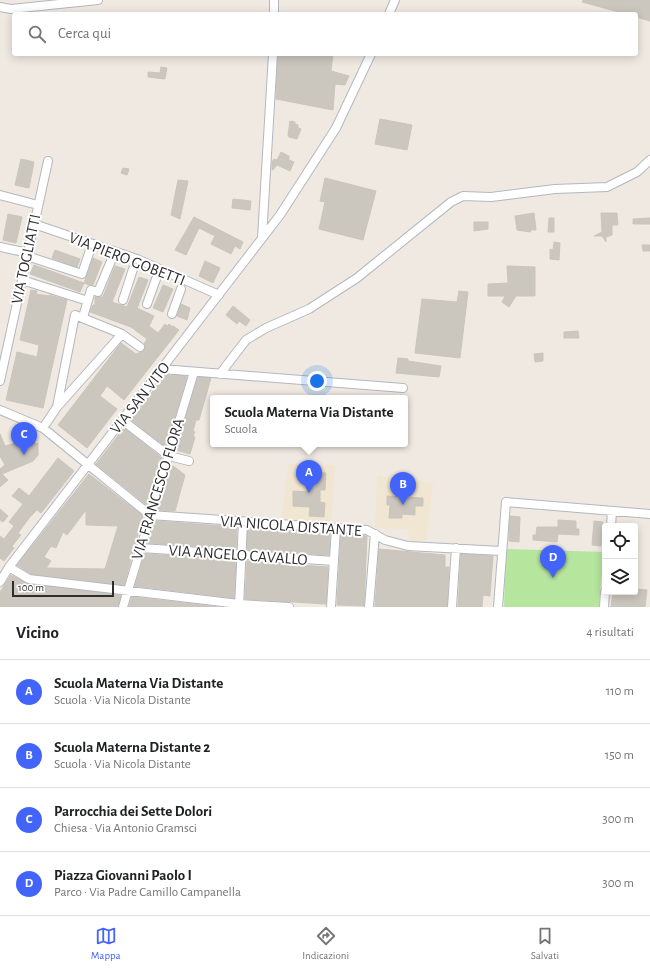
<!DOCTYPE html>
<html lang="it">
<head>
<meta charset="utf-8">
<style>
  :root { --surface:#fff; --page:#f6f6f6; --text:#202124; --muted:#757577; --line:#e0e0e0; --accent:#4264fb }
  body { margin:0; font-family:"Alegreya Sans",sans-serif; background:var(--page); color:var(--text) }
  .controls { position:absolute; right:12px; bottom:12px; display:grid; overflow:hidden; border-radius:4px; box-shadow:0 2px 10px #0003 }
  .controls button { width:36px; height:36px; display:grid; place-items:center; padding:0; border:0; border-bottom:1px solid var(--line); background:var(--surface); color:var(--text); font:20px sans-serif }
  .scale { position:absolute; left:12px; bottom:10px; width:102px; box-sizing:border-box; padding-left:4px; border:2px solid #2e2e2e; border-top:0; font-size:11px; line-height:14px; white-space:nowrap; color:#2e2e2e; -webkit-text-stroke:3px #fff; paint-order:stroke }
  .you { position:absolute; left:317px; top:381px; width:14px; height:14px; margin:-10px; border:3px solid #fff; border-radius:50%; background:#1a73e8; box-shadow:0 0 0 6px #1a73e833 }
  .badge { display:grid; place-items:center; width:26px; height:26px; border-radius:50%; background:var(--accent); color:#fff; font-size:13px; font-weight:700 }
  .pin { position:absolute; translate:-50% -33px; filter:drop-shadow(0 1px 2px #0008) }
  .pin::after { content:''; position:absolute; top:21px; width:14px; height:12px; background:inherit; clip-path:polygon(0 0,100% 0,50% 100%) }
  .popup { position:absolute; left:210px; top:395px; width:198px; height:52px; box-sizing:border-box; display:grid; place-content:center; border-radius:4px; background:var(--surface); filter:drop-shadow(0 1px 3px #0005); font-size:13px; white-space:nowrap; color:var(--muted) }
  .popup b { font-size:15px; color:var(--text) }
  .popup::after { content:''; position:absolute; left:50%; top:100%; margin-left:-8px; border:8px solid transparent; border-top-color:var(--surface) }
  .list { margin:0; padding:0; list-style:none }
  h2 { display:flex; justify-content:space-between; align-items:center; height:52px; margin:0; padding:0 16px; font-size:17px }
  h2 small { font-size:13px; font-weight:400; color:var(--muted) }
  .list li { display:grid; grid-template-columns:26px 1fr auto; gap:12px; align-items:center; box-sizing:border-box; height:64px; padding:0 16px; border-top:1px solid var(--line) }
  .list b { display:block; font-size:15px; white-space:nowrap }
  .list p { margin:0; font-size:13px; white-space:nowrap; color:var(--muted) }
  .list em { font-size:13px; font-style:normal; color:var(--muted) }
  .icon { flex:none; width:22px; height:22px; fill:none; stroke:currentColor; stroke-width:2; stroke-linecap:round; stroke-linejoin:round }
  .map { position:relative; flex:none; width:650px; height:607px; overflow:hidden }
  .search { position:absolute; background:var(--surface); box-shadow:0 2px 10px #0003; left:12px; right:12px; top:12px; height:44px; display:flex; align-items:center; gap:10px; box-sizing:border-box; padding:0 14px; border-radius:4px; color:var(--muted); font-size:15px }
  .sheet { height:308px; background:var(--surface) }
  nav { display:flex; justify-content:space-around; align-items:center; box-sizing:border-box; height:56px; border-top:1px solid var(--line); background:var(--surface); font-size:11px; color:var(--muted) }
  nav a { display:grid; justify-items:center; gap:2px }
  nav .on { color:var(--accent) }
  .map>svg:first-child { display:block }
</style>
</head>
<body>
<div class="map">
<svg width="650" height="607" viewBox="0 0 650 607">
  <rect width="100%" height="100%" fill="#efe9e1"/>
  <path fill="#f0e6d1" d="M289 464 335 465 331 524 281 520Z
    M377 476 433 483 426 543 410 545 408 529 375 528Z"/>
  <path fill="#b6e59e" d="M506 549 604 552 599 607H504Z"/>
  <path fill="#cbc7bf" stroke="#cbc5ba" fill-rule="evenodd" d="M583 0H650V21L636 17V14H626L582 2Z
    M278 54H333L331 71 349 76 345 85 335 84 333 110 276 99Z
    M161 67 167 68 165 79 148 77V72L160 73Z
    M380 119 412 125 407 150 375 144Z
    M290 121 295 122V124L298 125V128L301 129 297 139 289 137 288 135Z
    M281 152 289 156V160L294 162 290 171 277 165 273 170 272 169V162L274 159 277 160Z
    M21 159 34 162 29 188 15 185Z
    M123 168 129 169 127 175 121 173Z
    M325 178 376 191 363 240 319 229 325 202 320 201Z
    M178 180 188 181 180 219 171 215Z
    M233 199 251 201 250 210 232 208Z
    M534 213 536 230H530L531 232 517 230 515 216Z
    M601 213H617L618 225H612V235L606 237V242L602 236H594L602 232Z
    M8 214 22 217 16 243 3 240Z
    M194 217 243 242 240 249 235 246 231 254 211 244 215 236 199 228 186 255 175 250Z
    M549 218H554V232H548Z
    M650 218V224H633V219Z
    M474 222H488V229L474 231Z
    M554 242 560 243 559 260 550 259V249L553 250Z
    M642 245H650V251H643Z
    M55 250 80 259 77 267 52 258Z
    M93 258 102 262 93 285H89L84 283Z
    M205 261 220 268 213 283 199 276Z
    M34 265 84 283 80 292 30 274Z
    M115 266 125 269 112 302 127 307 139 277 148 280 139 303 136 302 139 304 137 308 154 316 149 326 158 333 165 324 167 326 169 324 173 327V326L179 330 124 400 107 386 100 396 117 409 87 448 58 425 121 343 136 354 144 351V344L147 339 131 327 90 312 93 305H95V297H103Z
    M507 266 535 267V296H516L509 307 502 302 505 296H488V284L508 283Z
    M163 285 173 289 163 312 153 308Z
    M31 290 37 291 36 294 49 296V295L67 300 43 408 6 400 17 352 37 357 39 345 20 340Z
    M459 291 468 292 460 358 415 353 422 299 457 302Z
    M181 304 190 308 187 320 177 316Z
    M233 306 250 320 246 326 239 321 237 324 226 315Z
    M578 331 579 338H564V332Z
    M543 353V361L535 362 534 354Z
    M398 358 408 359V361L441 366 439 377 396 373Z
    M165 375 187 376 166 447 131 420Z
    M198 377 211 378 199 420H196L193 431 195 432 193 436 195 437 190 454 176 450Z
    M124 428 162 458 148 506 96 464Z
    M0 434 5 446 16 443 14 438 26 435 27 440 34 439 35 444 38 443V455L33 461 2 474 8 480 0 487V469L5 465 0 456Z
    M58 458 74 471 41 513 37 510 30 517 18 533 21 535 12 546 14 548 4 561 0 558V536L4 539 14 526 9 522 23 504 12 496 19 488 29 496Z
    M172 465 185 475 175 511 158 510Z
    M308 472 326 473 325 490H320V502L325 503 324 517 309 516 310 507 293 506V491L307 492Z
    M89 474 143 516 124 585 31 574 17 565ZM86 510V525L118 526 105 569 46 568 51 561 44 557 51 546 56 548 63 532 67 535Z
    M387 496 423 498V506H415V515L402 514V518H389L390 505H387Z
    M0 509 8 516 3 522 0 520Z
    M510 516 520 517 519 542 509 541Z
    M558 520 576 521V529H579V535L558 534 557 542 533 540V535H536L537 527H558Z
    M155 521 237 527 236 549 148 543Z
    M594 521 603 522 601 546 592 545Z
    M248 527 330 533 329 555 247 550Z
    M341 534 367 536 364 606 337 605Z
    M379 549 445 555V567H449L447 607H375Z
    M145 554 236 560 234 598 135 586Z
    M461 554 493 556 490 596 483 595 482 607H458Z
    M247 561 328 567 326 604 245 599Z
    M11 575 28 584 121 595 118 607H0V592Z
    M635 589 647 590 645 607H611L613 592 634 594Z
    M132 597 218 607H129Z"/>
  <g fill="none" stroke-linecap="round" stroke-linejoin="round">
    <defs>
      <path id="minor" d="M0 7 11 9 98 0
        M274 14V0
        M389 14 395 0
        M0 195 38 205
        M34 224 137 259 219 295
        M262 238 273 54
        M0 247 28 253
        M27 256 82 274 89 253
        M22 280 88 301
        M123 300 133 269
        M147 304 156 279
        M172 314 181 289
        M83 317 91 290 98 292 111 261
        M122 334 140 347
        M162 369 403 388
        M220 374 246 340 266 328 309 309 357 278 451 202 463 196 491 197 555 189 607 187 637 172 650 160
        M0 381 48 161
        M0 410 43 428 150 515 367 530 385 540 408 546 501 551
        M122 420 169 456 189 461
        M43 428 57 407 122 334 75 315 57 407
        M611 526 612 511
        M141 548 334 561
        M9 567 29 579 239 604 289 607
        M0 582 9 567 280 215 336 128 371 54
        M123 607 194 372
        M239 607 243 522
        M331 607 336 528
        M369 607 375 534
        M452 607 456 548
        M498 607 506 502 650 514
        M604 607 605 592"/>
    </defs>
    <use href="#minor" stroke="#b4b7c1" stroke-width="10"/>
    <use href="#minor" stroke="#fff" stroke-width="8"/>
  </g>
  <g text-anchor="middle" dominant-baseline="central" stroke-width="4" stroke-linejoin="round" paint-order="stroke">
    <g font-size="16" fill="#2e2e2e" stroke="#fff">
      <text transform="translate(26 259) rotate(-78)">VIA TOGLIATTI</text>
      <text transform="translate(127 259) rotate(21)">VIA PIERO GOBETTI</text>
      <text transform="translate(140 398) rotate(-52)">VIA SAN VITO</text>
      <text transform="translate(158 489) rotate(-73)">VIA FRANCESCO FLORA</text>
      <text transform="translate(291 526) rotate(4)">VIA NICOLA DISTANTE</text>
      <text transform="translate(238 555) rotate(4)">VIA ANGELO CAVALLO</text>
    </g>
  </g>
</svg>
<div class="controls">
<button><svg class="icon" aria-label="locate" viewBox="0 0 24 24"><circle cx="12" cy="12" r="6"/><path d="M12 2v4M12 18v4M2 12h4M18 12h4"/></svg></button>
<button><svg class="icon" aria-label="layers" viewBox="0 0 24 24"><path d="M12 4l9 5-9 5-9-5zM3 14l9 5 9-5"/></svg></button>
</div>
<div class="scale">100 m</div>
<div class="you"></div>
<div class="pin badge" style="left:309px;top:493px">A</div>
<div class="popup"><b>Scuola Materna Via Distante</b>Scuola</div>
<div class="pin badge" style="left:403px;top:505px">B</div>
<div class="pin badge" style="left:24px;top:455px">C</div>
<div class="pin badge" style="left:553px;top:578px">D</div>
<div class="search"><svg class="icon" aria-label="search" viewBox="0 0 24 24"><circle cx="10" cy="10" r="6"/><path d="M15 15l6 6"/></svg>Cerca qui</div>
</div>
<section class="sheet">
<h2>Vicino<small>4 risultati</small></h2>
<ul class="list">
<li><span class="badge">A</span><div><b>Scuola Materna Via Distante</b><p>Scuola · Via Nicola Distante</p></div><em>110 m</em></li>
<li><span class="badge">B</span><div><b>Scuola Materna Distante 2</b><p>Scuola · Via Nicola Distante</p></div><em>150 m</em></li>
<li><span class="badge">C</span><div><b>Parrocchia dei Sette Dolori</b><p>Chiesa · Via Antonio Gramsci</p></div><em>300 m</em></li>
<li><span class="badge">D</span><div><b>Piazza Giovanni Paolo I</b><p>Parco · Via Padre Camillo Campanella</p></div><em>300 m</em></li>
</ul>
</section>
<nav>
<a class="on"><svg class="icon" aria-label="map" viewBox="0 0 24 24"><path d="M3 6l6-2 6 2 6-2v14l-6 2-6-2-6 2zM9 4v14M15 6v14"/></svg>Mappa</a>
<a><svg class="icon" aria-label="directions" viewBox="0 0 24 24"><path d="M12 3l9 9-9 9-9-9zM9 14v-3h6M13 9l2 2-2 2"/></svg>Indicazioni</a>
<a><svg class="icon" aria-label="saved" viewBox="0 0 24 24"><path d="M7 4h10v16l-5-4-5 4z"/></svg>Salvati</a>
</nav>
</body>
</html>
